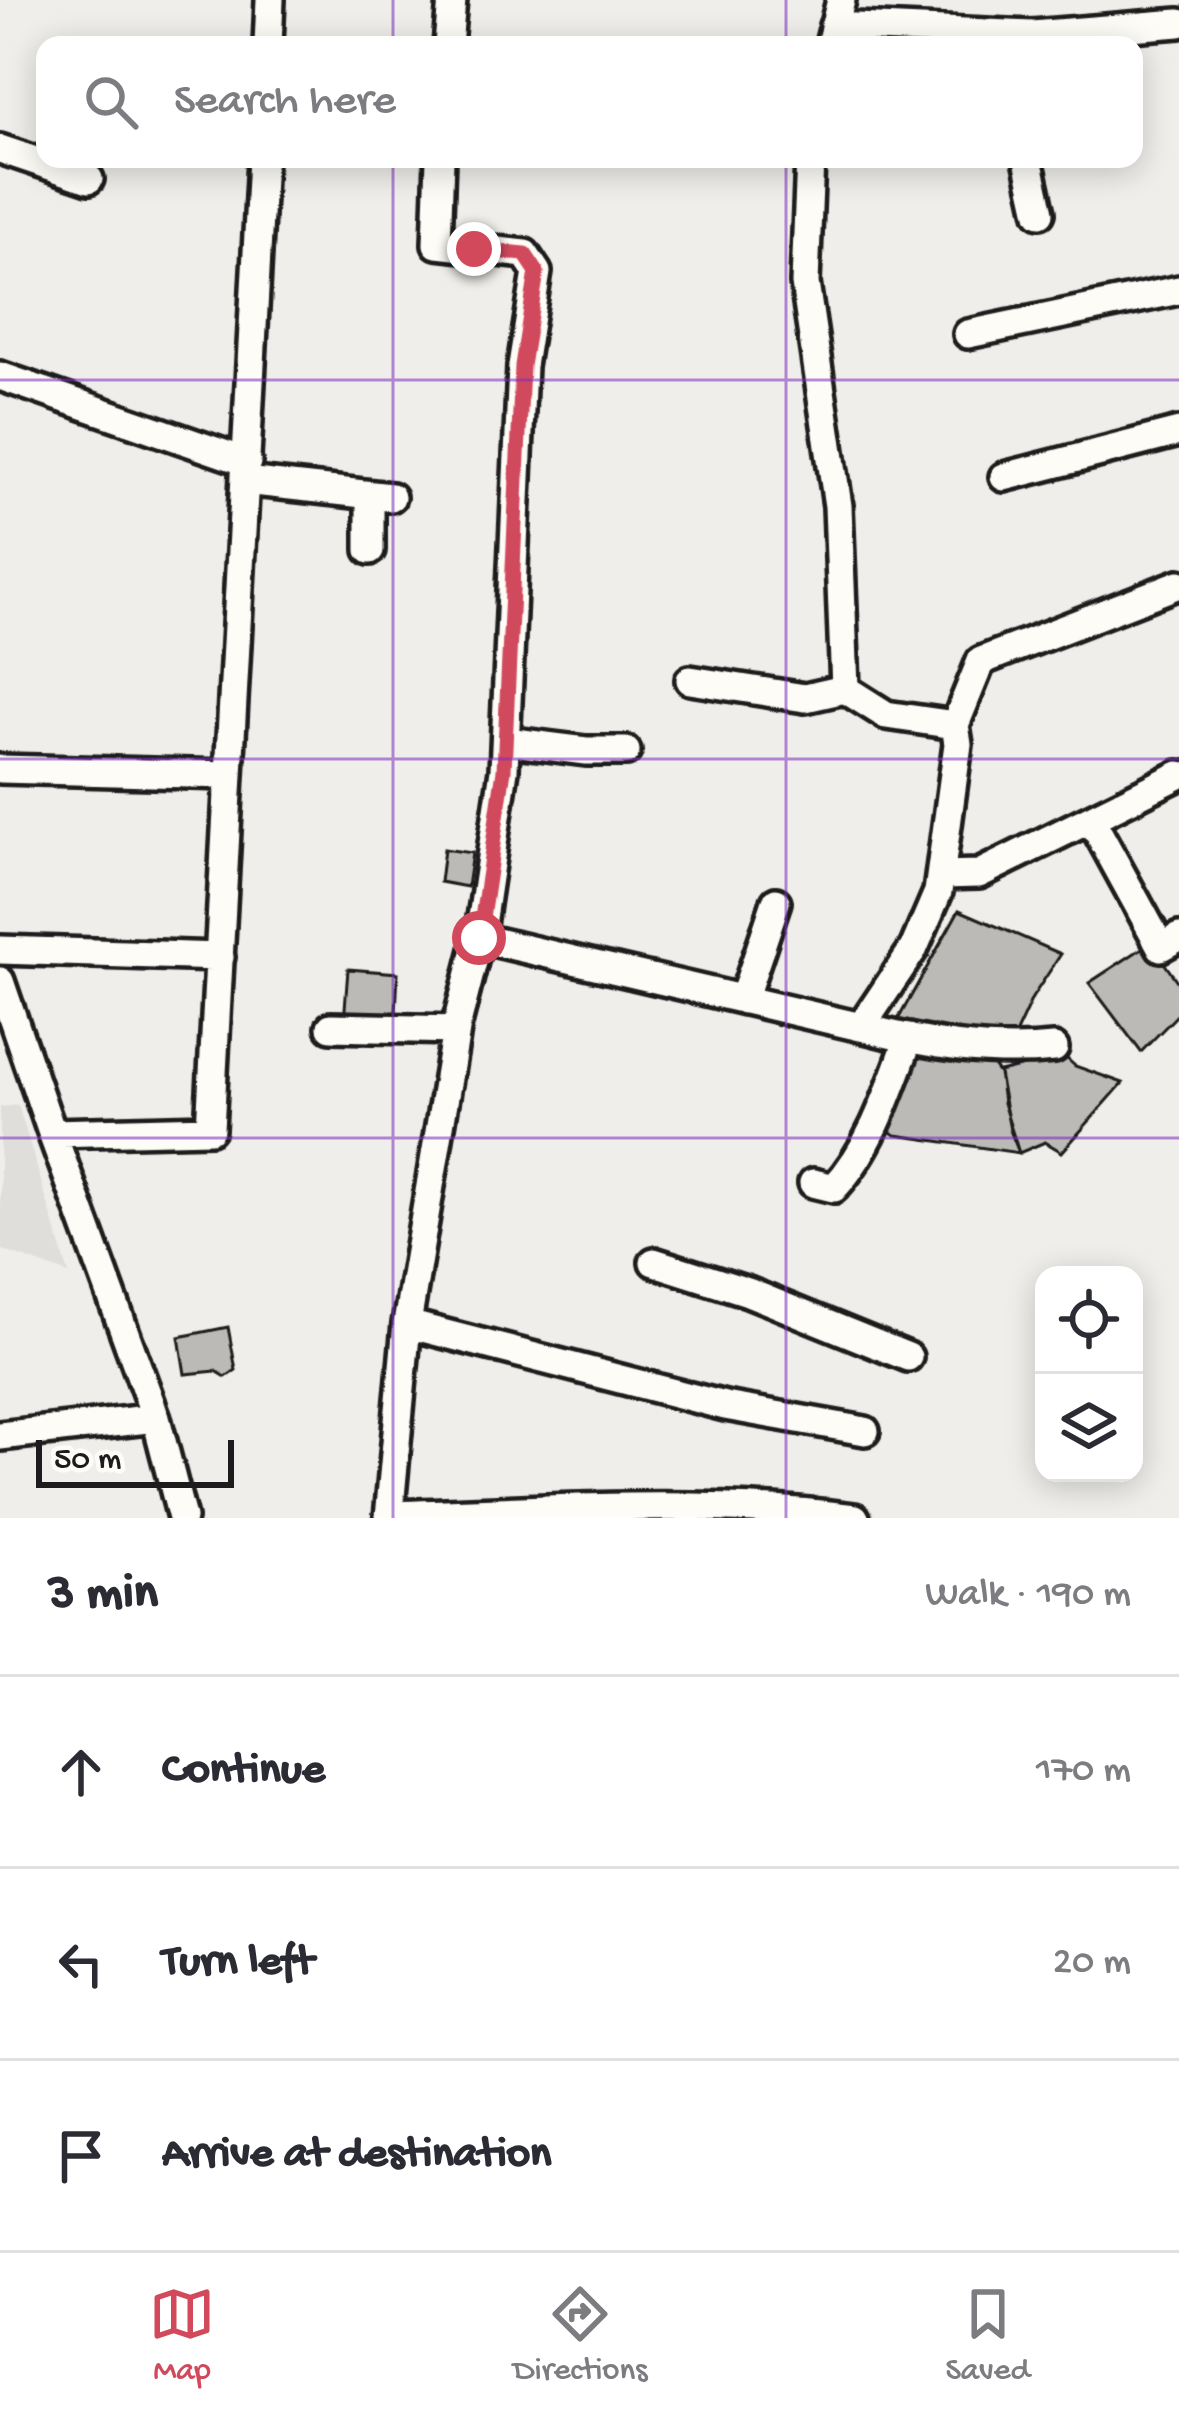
<!DOCTYPE html>
<html lang="en">
<head>
<meta charset="utf-8">
<style>
  :root { --surface:#fff; --page:#f2f2f3; --text:#2b2b33; --muted:#7c7c81; --line:#e1e1e2; --accent:#d1495b }
  body { margin:0; font-family:"Gochi Hand",sans-serif; background:var(--page); color:var(--text) }
  .controls { position:absolute; right:36px; bottom:36px; display:grid; overflow:hidden; border-radius:24px; box-shadow:0 6px 30px #0003 }
  .controls button { width:108px; height:108px; display:grid; place-items:center; padding:0; border:0; border-bottom:3px solid var(--line); background:var(--surface); color:var(--text); font:60px sans-serif }
  .scale { position:absolute; left:36px; bottom:30px; width:198px; box-sizing:border-box; padding-left:12px; border:6px solid #1c1c1c; border-top:0; font-size:33px; line-height:42px; white-space:nowrap; color:#1c1c1c; -webkit-text-stroke:9px #fdfcf7; paint-order:stroke }
  .stop { position:absolute; width:36px; height:36px; margin:-27px; border:9px solid #d1495b; border-radius:50%; background:#fff }
  .stop.end { background:#d1495b; border-color:#fff; box-shadow:0 3px 12px #0008 }
  .list { margin:0; padding:0; list-style:none }
  h2 { display:flex; justify-content:space-between; align-items:center; height:156px; margin:0; padding:0 48px; font-size:51px }
  h2 small { font-size:39px; font-weight:400; color:var(--muted) }
  .list li { display:grid; grid-template-columns:78px 1fr auto; gap:36px; align-items:center; box-sizing:border-box; height:192px; padding:0 48px; border-top:3px solid var(--line) }
  .list b { display:block; font-size:45px; white-space:nowrap }
  .list em { font-size:39px; font-style:normal; color:var(--muted) }
  .icon { flex:none; width:66px; height:66px; fill:none; stroke:currentColor; stroke-width:2; stroke-linecap:round; stroke-linejoin:round }
  .map { position:relative; flex:none; width:1179px; height:1518px; overflow:hidden }
  .search { position:absolute; background:var(--surface); box-shadow:0 6px 30px #0003; left:36px; right:36px; top:36px; height:132px; display:flex; align-items:center; gap:30px; box-sizing:border-box; padding:0 42px; border-radius:24px; color:var(--muted); font-size:45px }
  .sheet { height:732px; background:var(--surface) }
  nav { display:flex; justify-content:space-around; align-items:center; box-sizing:border-box; height:168px; border-top:3px solid var(--line); background:var(--surface); font-size:33px; color:var(--muted) }
  nav a { display:grid; justify-items:center; gap:6px }
  nav .on { color:var(--accent) }
  .map>svg:first-child { display:block }
</style>
</head>
<body>
<div class="map">
<svg width="1179" height="1518" viewBox="0 0 1179 1518">
  <rect width="100%" height="100%" fill="#f0eeea"/>
  <filter id="ink" filterUnits="userSpaceOnUse"><feTurbulence type="fractalNoise" baseFrequency=".00833" numOctaves="2"/><feDisplacementMap in="SourceGraphic" scale="24" xChannelSelector="R" yChannelSelector="G"/><feConvolveMatrix kernelMatrix="1 2 1 2 8 2 1 2 1" color-interpolation-filters="sRGB"/></filter>
  <g filter="url(#ink)">
    <path fill="#e0deda" d="M18 1105 69 1274 0 1249V1107Z"/>
    <path fill="#bbbab6" stroke="#1c1c1c" stroke-width="3" d="M444 849 472 853 467 887 440 882Z
      M959 910 1061 954 1032 998 1014 1037 951 1038 895 1025Z
      M1150 943 1179 984V1013L1141 1052 1089 983Z
      M348 969 398 973 396 1013 434 1016 433 1026H405L404 1015 397 1014 400 1016 344 1022Z
      M919 1052 986 1056 999 1074 1010 1130 1019 1153 896 1135 881 1127 908 1062Z
      M1064 1056 1075 1066 1123 1083 1062 1152 1045 1142 1019 1153 1003 1103 999 1072 1046 1061 1055 1064Z
      M228 1327 236 1370 226 1377 216 1371 185 1374 179 1337Z"/>
    <g fill="none" stroke-linecap="round" stroke-linejoin="round">
      <defs>
        <path id="street" d="M834 26 1032 35 1179 23
          M268 45 270 0
          M448 45 452 0
          M830 45 841 0
          M0 149 89 179
          M810 159 805 283 838 506 845 689 886 715 955 725
          M1028 159 1040 213
          M968 334 1179 290
          M0 376 247 462
          M1004 477 1179 432
          M245 481 391 497
          M370 496V550
          M690 680 805 698 845 689
          M506 741 586 751H626
          M0 769 229 775
          M1092 821 1161 947 1179 937
          M941 875 979 874 1179 775
          M479 938 861 1027 914 948 938 892 958 744 955 725 981 661 1179 584
          M0 950 220 957
          M0 981 52 1133
          M743 1000 776 902
          M331 1027 456 1030
          M861 1027C925 1044 989 1055 1054 1048
          M813 1183 834 1188C872 1147 890 1090 909 1038
          M654 1262 748 1292 908 1357
          M407 1324 725 1406 865 1431
          M0 1436 156 1418
          M389 1515C543 1510 702 1498 855 1518
          M182 1518 156 1418 52 1133 210 1129 262 159
          M389 1518 407 1324 457 1024 479 938 504 770 522 366 537 272 525 254 437 244 440 159"/>
      </defs>
      <use href="#street" stroke="#1c1c1c" stroke-width="36"/>
      <use href="#street" stroke="#fdfcf7" stroke-width="27"/>
    </g>
  </g>
  <g fill="none" stroke-linecap="round" stroke-linejoin="round" filter="url(#ink)">
    <path stroke="#d1495b" stroke-width="15" d="M474 249 525 254 537 272 522 366 504 770 479 938"/>
  </g>
  <path fill="none" stroke="#7b2cbf" stroke-width="3" stroke-opacity="0.55" d="M393 0V45M786 0V45M393 159V1518M786 159V1518M0 380H1179M0 759H1179M0 1138H1179"/>
</svg>
<div class="controls">
<button><svg class="icon" aria-label="locate" viewBox="0 0 24 24"><circle cx="12" cy="12" r="6"/><path d="M12 2v4M12 18v4M2 12h4M18 12h4"/></svg></button>
<button><svg class="icon" aria-label="layers" viewBox="0 0 24 24"><path d="M12 4l9 5-9 5-9-5zM3 14l9 5 9-5"/></svg></button>
</div>
<div class="scale">50 m</div>
<div class="stop" style="left:479px;top:938px"></div>
<div class="stop end" style="left:474px;top:249px"></div>
<div class="search"><svg class="icon" aria-label="search" viewBox="0 0 24 24"><circle cx="10" cy="10" r="6"/><path d="M15 15l6 6"/></svg>Search here</div>
</div>
<section class="sheet">
<h2>3 min<small>Walk · 190 m</small></h2>
<ul class="list">
<li><svg class="icon" aria-label="ahead" viewBox="0 0 24 24"><path d="M12 20V5M6 11l6-6 6 6"/></svg><div><b>Continue</b></div><em>170 m</em></li>
<li><svg class="icon" aria-label="left" viewBox="0 0 24 24"><path d="M17 20v-9H6M10 6l-5 5 5 5"/></svg><div><b>Turn left</b></div><em>20 m</em></li>
<li><svg class="icon" aria-label="arrive" viewBox="0 0 24 24"><path d="M6 21V4h12l-3 4 3 4H6"/></svg><div><b>Arrive at destination</b></div></li>
</ul>
</section>
<nav>
<a class="on"><svg class="icon" aria-label="map" viewBox="0 0 24 24"><path d="M3 6l6-2 6 2 6-2v14l-6 2-6-2-6 2zM9 4v14M15 6v14"/></svg>Map</a>
<a><svg class="icon" aria-label="directions" viewBox="0 0 24 24"><path d="M12 3l9 9-9 9-9-9zM9 14v-3h6M13 9l2 2-2 2"/></svg>Directions</a>
<a><svg class="icon" aria-label="saved" viewBox="0 0 24 24"><path d="M7 4h10v16l-5-4-5 4z"/></svg>Saved</a>
</nav>
</body>
</html>
